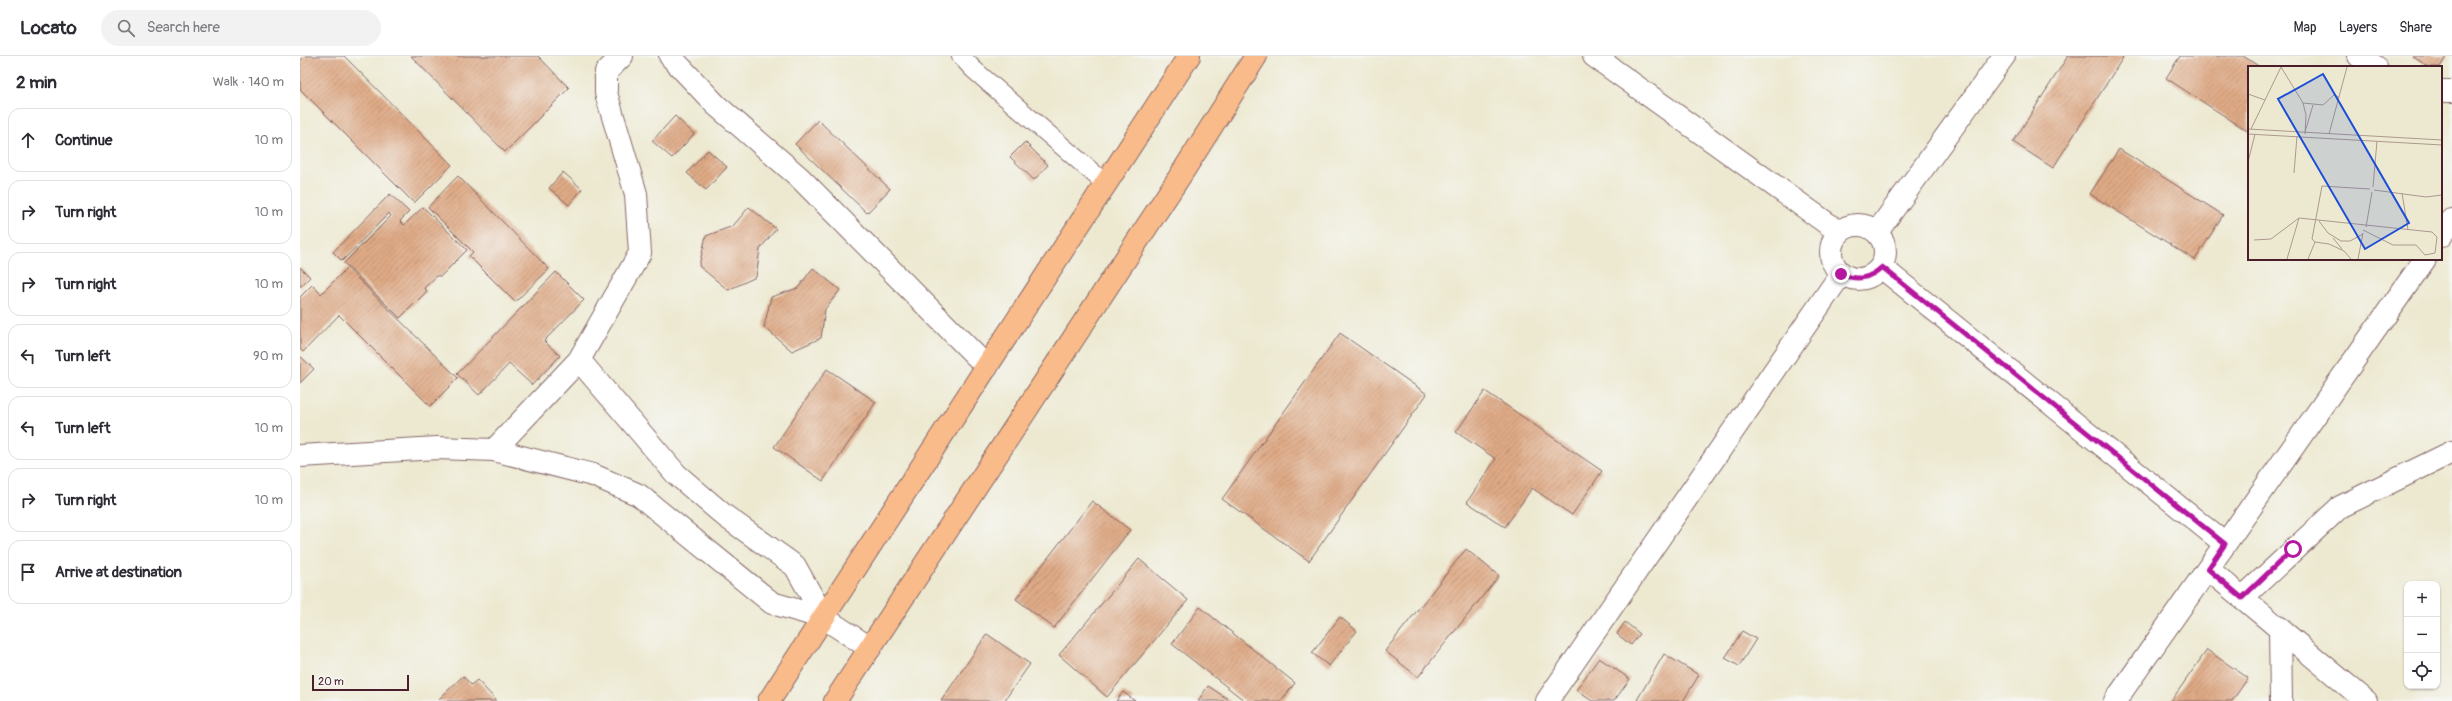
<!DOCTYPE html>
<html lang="en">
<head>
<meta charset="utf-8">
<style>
  :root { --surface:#fff; --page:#f2f2f3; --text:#2b2b33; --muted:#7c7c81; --line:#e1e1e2 }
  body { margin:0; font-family:Pangolin,sans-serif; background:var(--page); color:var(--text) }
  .controls { position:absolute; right:12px; bottom:12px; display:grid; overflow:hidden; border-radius:8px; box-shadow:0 1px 3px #0004 }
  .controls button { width:36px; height:36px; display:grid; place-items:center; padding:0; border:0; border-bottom:1px solid var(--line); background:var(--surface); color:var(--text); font:20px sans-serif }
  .scale { position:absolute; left:12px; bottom:10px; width:97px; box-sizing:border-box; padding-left:4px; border:2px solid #4a1f2b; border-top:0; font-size:11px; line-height:14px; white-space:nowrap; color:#4a1f2b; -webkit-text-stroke:3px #f6f6f2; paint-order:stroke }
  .stop { position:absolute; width:12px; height:12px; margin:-9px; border:3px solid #b5179e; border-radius:50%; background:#fff }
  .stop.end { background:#b5179e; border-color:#fff; box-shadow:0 1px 4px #0008 }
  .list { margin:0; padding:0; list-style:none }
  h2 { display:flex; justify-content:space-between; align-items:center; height:52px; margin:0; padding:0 16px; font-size:17px }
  h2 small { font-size:13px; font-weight:400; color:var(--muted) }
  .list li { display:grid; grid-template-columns:26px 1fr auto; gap:12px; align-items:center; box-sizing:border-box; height:64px; margin:0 8px 8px; padding:0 8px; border:1px solid var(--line); border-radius:12px }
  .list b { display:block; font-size:15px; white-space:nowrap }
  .list em { font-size:13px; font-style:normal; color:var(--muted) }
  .icon { flex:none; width:22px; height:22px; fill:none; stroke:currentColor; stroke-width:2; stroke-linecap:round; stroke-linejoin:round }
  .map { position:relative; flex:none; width:2152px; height:645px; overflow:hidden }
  header { display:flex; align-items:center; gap:24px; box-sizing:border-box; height:56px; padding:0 20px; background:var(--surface); border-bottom:1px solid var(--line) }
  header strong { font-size:19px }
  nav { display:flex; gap:22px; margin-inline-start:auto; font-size:14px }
  .search { width:280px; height:36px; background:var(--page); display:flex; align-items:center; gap:10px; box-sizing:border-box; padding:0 14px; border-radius:22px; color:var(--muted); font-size:15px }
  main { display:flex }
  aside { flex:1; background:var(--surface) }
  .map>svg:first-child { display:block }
</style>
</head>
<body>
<header>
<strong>Locato</strong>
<div class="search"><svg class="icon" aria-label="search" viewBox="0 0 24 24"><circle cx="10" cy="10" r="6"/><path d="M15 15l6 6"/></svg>Search here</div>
<nav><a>Map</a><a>Layers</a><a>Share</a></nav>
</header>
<main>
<aside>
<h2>2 min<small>Walk · 140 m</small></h2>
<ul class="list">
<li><svg class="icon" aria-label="ahead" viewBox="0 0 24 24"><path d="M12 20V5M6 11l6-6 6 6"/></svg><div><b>Continue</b></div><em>10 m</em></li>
<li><svg class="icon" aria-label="right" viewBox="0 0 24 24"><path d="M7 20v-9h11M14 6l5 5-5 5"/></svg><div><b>Turn right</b></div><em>10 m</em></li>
<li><svg class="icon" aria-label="right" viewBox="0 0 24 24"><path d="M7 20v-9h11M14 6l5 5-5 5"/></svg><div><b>Turn right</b></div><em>10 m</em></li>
<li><svg class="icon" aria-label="left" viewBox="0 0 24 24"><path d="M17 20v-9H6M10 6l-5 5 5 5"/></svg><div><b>Turn left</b></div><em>90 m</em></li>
<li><svg class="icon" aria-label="left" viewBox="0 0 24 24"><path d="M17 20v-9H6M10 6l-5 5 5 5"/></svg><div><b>Turn left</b></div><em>10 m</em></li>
<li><svg class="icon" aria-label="right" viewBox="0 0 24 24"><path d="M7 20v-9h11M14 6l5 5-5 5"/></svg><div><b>Turn right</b></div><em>10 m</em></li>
<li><svg class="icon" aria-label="arrive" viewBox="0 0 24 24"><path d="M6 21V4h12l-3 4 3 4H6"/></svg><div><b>Arrive at destination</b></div></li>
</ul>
</aside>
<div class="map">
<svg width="2152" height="645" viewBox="0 0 2152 645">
  <defs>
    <pattern id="building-hatch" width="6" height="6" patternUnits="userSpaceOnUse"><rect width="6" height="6" fill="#dfaa86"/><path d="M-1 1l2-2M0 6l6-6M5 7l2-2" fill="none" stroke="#b78a6e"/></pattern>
  </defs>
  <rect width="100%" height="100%" fill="#f6f6f2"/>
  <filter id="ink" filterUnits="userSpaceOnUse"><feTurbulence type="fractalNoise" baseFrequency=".025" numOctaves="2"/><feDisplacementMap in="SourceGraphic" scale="8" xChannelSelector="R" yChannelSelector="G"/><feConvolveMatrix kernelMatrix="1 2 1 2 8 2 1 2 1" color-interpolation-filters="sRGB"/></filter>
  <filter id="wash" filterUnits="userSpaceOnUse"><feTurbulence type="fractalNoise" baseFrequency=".012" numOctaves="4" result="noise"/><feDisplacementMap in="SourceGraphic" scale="16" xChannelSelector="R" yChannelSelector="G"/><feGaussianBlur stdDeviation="0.9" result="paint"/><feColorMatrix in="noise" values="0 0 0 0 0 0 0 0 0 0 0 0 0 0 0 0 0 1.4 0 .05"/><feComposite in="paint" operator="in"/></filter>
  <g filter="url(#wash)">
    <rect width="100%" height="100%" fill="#ede9d1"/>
    <g id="blocks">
      <path fill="url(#building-hatch)" d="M5 0H44L152 109 114 147 0 33V5Z
        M111 0H238L269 32 205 96Z
        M1768 0H1824L1753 112 1713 86Z
        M1880 0H1943L1960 11H1949V76L1866 22Z
        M2112 0H2147L2140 11H2129Z
        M375 60 394 78 372 102 352 85Z
        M518 64 590 133 567 157 495 88Z
        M725 86 748 109 734 124 710 101Z
        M1819 93 1923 159 1895 204 1790 138Z
        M408 94 427 111 406 134 387 117Z
        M263 116 282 133 269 149 249 132Z
        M158 120 249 213 215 246 169 200 173 196 128 151Z
        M90 138 109 156 100 165 104 169 123 151 167 194 140 221 138 219 124 232 127 235 100 262 44 207 91 160 89 157 42 205 33 196Z
        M449 151 476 173 460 193 456 221 428 234 399 210 406 180 433 170Z
        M0 211 10 221 0 231Z
        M47 212 158 322 130 350 39 259 3 296 0 293V241L12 229 21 238Z
        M513 212 540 234 525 253 521 282 492 295 464 271 471 241 498 232Z
        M256 216 284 244 244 285 260 300 232 329 209 308 179 339 157 318Z
        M1040 277 1127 338 1009 505 922 443Z
        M0 300 14 313 0 327Z
        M527 313 576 346 523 425 474 391Z
        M1185 335 1302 415 1272 459 1232 432 1205 471 1167 446 1196 403 1156 376Z
        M792 445 830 474 754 572 716 543Z
        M1166 493 1199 520 1118 621 1085 595Z
        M839 503 888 544 807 641 759 599Z
        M900 551 995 627 981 645H945L872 588Z
        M1040 561 1057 575 1029 610 1012 597Z
        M1325 566 1340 578 1331 589 1317 578Z
        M1442 575 1456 583 1439 610 1425 602Z
        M687 578 730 608 704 645H641Z
        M1907 594 1948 622 1932 645H1871Z
        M1364 598 1399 619 1383 645H1339L1337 644Z
        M1299 602 1330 623 1314 645H1292L1276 634Z
        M163 620 171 629 177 624 197 645H141L139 643Z
        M908 630 931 645H898Z
        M823 636 835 645H816Z"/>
    </g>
  </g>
  <g filter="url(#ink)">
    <use href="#blocks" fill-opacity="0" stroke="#836665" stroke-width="1"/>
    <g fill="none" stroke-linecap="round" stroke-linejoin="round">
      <defs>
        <path id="lane" d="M661 0 673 13 806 128"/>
        <path id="street" d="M370 0 416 49 499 121 687 311
          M1294 0 1539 176
          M2059 0 2076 11
          M2141 35H2152
          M1531 196a27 27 0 1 1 54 0a27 27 0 1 1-54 0Z
          M1577 176 1704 0
          M2141 180 2152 164
          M1581 211 1925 488
          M279 304 376 418 425 460 495 510 524 562
          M194 394 279 304 340 197 336 138 306 37V16L322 0
          M0 400 137 392 194 394 293 419 339 439 472 547 524 562 570 592
          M1908 513 2066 645
          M1942 542 2040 451 2152 396
          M1980 572 1981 645
          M1247 645 1541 218
          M1815 645 2125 203"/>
        <path id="primary" d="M469 645 889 0
          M535 645 882 117 956 0"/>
      </defs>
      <use href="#lane" stroke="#836665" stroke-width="20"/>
      <use href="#street" stroke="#836665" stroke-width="24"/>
      <use href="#primary" stroke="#836665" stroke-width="24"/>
      <use href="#lane" stroke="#fff" stroke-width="18"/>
      <use href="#street" stroke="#fff" stroke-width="22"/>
      <use href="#primary" stroke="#fabb8b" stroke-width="22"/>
    </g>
  </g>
  <g fill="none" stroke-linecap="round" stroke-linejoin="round" filter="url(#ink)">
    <path stroke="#b5179e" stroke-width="5" d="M1541 218C1557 225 1569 223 1582 211L1925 488 1908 513 1942 542 1993 493"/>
  </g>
  <g transform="translate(1948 10)">
    <rect width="194" height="194" fill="#ede9d1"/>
    <path fill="none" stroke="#ac988f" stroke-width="1" d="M33 1 55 37 58 49 57 68M0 28 17 34M55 37 75 39 86 29 91 31M0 63 194 74M3 63 33 1M57 66 65 39M0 68 194 79M81 68 99 1M0 96 7 68M46 107 49 70M125 121 129 75M126 124 178 131 194 129M154 127 160 164M71 155 80 167 93 175H102L115 168M118 161 124 126M85 172 94 183M6 174 23 173 51 152 184 166 189 171 187 187 177 189 168 179H145L115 164M67 176 64 173 74 120 122 123M67 176 81 178 96 185 103 193M39 193 51 152M60 193 67 176M110 193 115 167"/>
    <path fill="#1d4ed8" fill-opacity="0.15" stroke="#1d4ed8" stroke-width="2" d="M75 8 161 157 117 183 30 33Z"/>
    <rect width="194" height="194" fill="none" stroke="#4a1f2b" stroke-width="2"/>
  </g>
</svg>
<div class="controls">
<button>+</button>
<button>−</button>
<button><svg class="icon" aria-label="locate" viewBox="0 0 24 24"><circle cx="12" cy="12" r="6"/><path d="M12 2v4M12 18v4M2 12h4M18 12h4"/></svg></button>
</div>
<div class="scale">20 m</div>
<div class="stop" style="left:1993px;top:493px"></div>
<div class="stop end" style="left:1541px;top:218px"></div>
</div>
</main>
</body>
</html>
